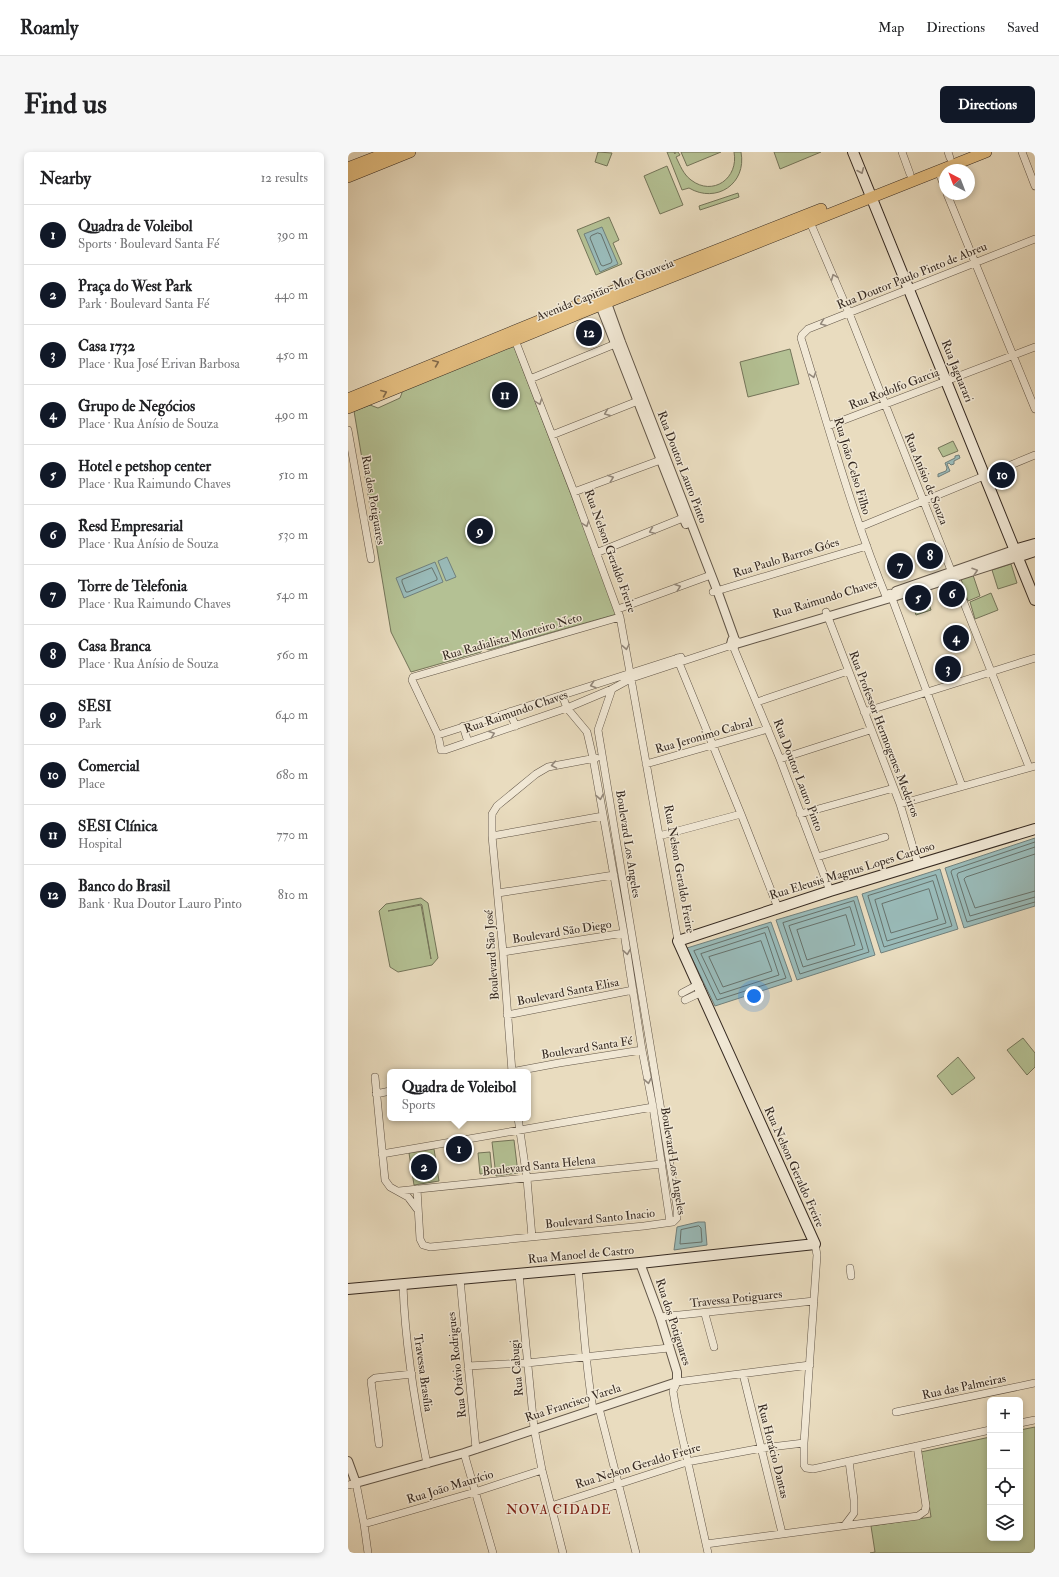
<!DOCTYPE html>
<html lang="en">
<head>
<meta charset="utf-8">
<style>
  :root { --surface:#fff; --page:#f6f6f6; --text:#202124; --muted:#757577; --line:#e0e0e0; --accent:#111827 }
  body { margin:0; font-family:"IM FELL Double Pica",serif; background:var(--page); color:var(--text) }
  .controls { position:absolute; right:12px; bottom:12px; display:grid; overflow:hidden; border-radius:6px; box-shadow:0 2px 6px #0003 }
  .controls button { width:36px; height:36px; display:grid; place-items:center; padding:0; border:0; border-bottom:1px solid var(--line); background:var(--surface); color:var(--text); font:20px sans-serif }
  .compass { position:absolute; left:591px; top:12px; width:36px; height:36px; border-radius:50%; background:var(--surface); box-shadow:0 2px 6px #0003; rotate:318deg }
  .you { position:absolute; left:406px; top:844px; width:14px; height:14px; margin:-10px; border:3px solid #fff; border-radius:50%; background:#1a73e8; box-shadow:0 0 0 6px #1a73e833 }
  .badge { display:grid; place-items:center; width:26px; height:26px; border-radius:50%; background:var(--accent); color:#fff; font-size:13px; font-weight:700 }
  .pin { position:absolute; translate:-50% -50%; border:2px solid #fff; box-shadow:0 1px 4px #0006 }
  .popup { position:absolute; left:39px; top:917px; width:144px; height:52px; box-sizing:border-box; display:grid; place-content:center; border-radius:6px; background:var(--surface); filter:drop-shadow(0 1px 3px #0005); font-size:13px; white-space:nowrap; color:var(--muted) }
  .popup b { font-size:15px; color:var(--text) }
  .popup::after { content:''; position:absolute; left:50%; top:100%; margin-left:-8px; border:8px solid transparent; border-top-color:var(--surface) }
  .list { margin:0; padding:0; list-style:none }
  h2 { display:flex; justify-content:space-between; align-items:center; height:52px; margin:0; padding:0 16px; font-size:17px }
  h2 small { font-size:13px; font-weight:400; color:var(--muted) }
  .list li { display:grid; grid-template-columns:26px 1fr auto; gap:12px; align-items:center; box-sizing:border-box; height:60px; padding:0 16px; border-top:1px solid var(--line) }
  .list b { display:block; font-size:15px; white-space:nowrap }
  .list p { margin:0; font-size:13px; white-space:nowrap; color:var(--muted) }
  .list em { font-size:13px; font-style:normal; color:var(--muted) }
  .icon { flex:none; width:22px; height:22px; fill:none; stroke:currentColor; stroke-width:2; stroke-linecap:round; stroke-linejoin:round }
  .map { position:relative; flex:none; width:687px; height:1401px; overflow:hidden; border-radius:6px }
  header { display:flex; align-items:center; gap:24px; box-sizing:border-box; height:56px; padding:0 20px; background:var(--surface); border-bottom:1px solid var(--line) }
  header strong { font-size:19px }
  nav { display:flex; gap:22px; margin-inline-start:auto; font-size:14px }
  .intro { display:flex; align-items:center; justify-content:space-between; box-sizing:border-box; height:96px; padding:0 24px }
  h1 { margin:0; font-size:28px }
  .button { padding:10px 18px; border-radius:6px; background:var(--accent); color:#fff; font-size:14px; font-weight:700 }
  main { display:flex; gap:24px; padding:0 24px }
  aside { flex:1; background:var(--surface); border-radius:6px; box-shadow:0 2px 6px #0003 }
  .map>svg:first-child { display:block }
</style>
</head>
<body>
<header>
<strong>Roamly</strong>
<nav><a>Map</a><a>Directions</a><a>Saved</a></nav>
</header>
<div class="intro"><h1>Find us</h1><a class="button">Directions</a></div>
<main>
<aside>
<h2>Nearby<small>12 results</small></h2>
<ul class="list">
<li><span class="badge">1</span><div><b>Quadra de Voleibol</b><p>Sports · Boulevard Santa Fé</p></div><em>390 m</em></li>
<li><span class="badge">2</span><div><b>Praça do West Park</b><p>Park · Boulevard Santa Fé</p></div><em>440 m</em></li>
<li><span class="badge">3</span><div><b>Casa 1732</b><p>Place · Rua José Erivan Barbosa</p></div><em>450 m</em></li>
<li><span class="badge">4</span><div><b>Grupo de Negócios</b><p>Place · Rua Anísio de Souza</p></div><em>490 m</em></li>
<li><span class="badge">5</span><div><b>Hotel e petshop center</b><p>Place · Rua Raimundo Chaves</p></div><em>510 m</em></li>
<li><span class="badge">6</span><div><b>Resd Empresarial</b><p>Place · Rua Anísio de Souza</p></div><em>530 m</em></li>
<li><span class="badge">7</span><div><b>Torre de Telefonia</b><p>Place · Rua Raimundo Chaves</p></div><em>540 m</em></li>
<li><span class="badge">8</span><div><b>Casa Branca</b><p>Place · Rua Anísio de Souza</p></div><em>560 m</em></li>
<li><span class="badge">9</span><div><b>SESI</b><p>Park</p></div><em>640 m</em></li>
<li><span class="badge">10</span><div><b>Comercial</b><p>Place</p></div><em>680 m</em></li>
<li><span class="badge">11</span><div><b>SESI Clínica</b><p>Hospital</p></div><em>770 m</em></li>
<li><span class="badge">12</span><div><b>Banco do Brasil</b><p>Bank · Rua Doutor Lauro Pinto</p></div><em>810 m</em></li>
</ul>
</aside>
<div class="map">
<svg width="687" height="1401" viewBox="0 0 687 1401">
  <rect width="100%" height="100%" fill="#e9dcbf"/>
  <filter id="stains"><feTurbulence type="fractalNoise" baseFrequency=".005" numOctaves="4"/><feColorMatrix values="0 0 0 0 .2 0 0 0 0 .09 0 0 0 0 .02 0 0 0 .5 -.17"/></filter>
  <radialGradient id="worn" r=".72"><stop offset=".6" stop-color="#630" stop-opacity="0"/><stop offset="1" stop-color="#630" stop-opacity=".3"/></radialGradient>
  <path fill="#b4c194" stroke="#74755a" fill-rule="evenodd" d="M250 0 264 1 259 14 247 10Z
    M319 0H326L327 2V0H330L332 3 328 5C332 13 335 22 343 28 365 45 391 26 386 0H393C399 32 368 52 341 36L334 38Z
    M333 0H373L339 14Z
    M426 0H473L432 17Z
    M319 14 335 53 312 62 296 24Z
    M390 41 391 45 352 58 351 54Z
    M261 65 271 88 265 91 274 112 248 123 229 78Z
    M165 192 269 462 141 498 134 496 133 500 63 520 43 480 6 259 22 253 30 256 52 246 55 238Z
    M442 197 451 232 400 245 392 210Z
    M605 289 610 299 595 305 590 296Z
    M663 412 669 431 650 437 644 418Z
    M625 423 632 444 620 449 613 427Z
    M643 441 650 458 627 467 622 450Z
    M581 452 583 458 568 463 566 457Z
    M73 746 80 751 90 806 84 813 50 820 42 815 31 759 38 752ZM73 752 74 753 83 807 73 753 40 759Z
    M675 886 687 901V915L679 923 659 898Z
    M610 905 627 926 604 943 589 924Z
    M166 988 170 1021 148 1024 144 990Z
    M118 992 119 1001 103 1003 102 994Z
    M86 997 91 1029 66 1033 61 1001Z
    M142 1000 144 1021 132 1022 130 1001Z
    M687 1275V1401H522L527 1400 523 1374 583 1365 573 1300 642 1285V1386H672V1278Z"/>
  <path fill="#99bab8" stroke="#71807c" d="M254 75 270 112 252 120 236 82Z
    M611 303 612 306 606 309V312L603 313 601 311 599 312 602 319 590 325V322L598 319 599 316 597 311 607 306V304Z
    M99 405 108 425 98 429 90 409Z
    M87 410 95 430 56 446 48 426Z
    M687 686V754L616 776 597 716Z
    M592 717 610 777 533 801 514 742Z
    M509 744 527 803 449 828 428 768Z
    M423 770 444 829 367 854 339 796Z
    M350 1070H357L359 1093 326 1098 329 1075Z"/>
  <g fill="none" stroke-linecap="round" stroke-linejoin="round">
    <path stroke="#67726c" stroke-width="1" d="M250 81 253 82 264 109 263 111 255 114 253 113 242 86 243 84Z
      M84 416 89 426V428L60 440H58L54 430V428Z
      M687 690 604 718 603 720 619 770 687 750
      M687 695 610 721 609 723 622 764 687 745
      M687 702 618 725 616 727 627 756 687 739
      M588 723 604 774 536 795 520 744Z
      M585 729 598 771 539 789 527 748Z
      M581 737 590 767 543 781 534 752Z
      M506 749 521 800 452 822 435 771Z
      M502 755 515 797 455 815 441 774Z
      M498 763 507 793 459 808 449 778Z
      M420 775 438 826 369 848 346 799Z
      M417 781 431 823 372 842 353 802Z
      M413 789 424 819 375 835 361 805Z
      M351 1074 353 1076 354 1090 332 1092 333 1078Z"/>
    <defs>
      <path id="minor" d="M554 0 562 22
        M600 0 602 6
        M674 0 687 34
        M590 18 597 36
        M599 42 687 257
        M462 70 501 161 681 615
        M167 188 226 340 272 465 330 789
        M182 227 272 190
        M480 274 687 195
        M0 278 23 407
        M204 283 295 247
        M226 340 318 306
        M512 375 687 303
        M248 401 340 364
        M365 440 519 394
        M542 441 614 634
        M539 447C504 362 480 273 453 186L454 183 460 177 687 87
        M270 457 363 423
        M478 460 552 652 570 712
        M272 465 65 525 64 528 90 583 93 598H97L219 556 264 537 284 526 384 493
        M385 494 432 607 482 739
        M329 506 393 662 430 756
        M214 543 219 556 239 580 245 606 276 781 294 898 305 955 322 1070
        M409 550 500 519
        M161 560 168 574
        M516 560 687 506
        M115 574 120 590
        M90 583 333 505
        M432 607 522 578
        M298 612 420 577
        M552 652 687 614
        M452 662 546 636
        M144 684 255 664
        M311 684 393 662
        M469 705 537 685
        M150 741 266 723
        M155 800 276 781
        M334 841 351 832
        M337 848 354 840
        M159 863 285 838
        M163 920 211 911 294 898
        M164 920 155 800 144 684V662L149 654 188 622 200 615 248 606
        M27 925 37 1028 42 1035 60 1045 69 1057
        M28 942 42 939
        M170 966 179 1027 184 1085
        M34 1002 305 955
        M69 1037 72 1087 75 1093 82 1095 296 1074 325 1070 329 1066V1055L250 578 264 537
        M51 1039 314 1012
        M467 1092 469 1103 456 1291V1313L458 1316 465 1317 642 1278
        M230 1116C235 1163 237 1211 245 1257
        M502 1116 503 1124
        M171 1122 186 1276 194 1318 215 1401
        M112 1127 128 1297
        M55 1133C57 1193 67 1253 79 1312
        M357 1162 366 1195
        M312 1165 466 1149
        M120 1214 179 1211 321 1196
        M395 1222 434 1381
        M251 1256 288 1401
        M548 1260 687 1231
        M672 1271 687 1268
        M31 1292 23 1229 27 1226 64 1222
        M116 1301 145 1401
        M0 1333 8 1331 16 1372 20 1401
        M203 1354 339 1310 414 1296 456 1291
        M16 1372 127 1340 194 1318
        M497 1373 506 1361V1348L501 1309
        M358 1392 570 1364 577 1359 578 1354 569 1294
        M360 1401 328 1257 325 1239 329 1230 462 1213"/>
      <path id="tertiary" d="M259 151 273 190 369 438 387 488
        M252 153 338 372
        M548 439 666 398
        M388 489 384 488 383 492 386 494 388 492 539 447 669 405
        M0 1309 8 1331 116 1301 329 1230V1220L312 1165 292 1111"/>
      <path id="secondary" d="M505 0 687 448
        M666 398 687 392
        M669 405 687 399
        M0 1137 292 1111 467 1092 330 789 482 739 687 677"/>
      <path id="primary" d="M0 16 41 0
        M0 25 62 0
        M0 247 242 148 473 57
        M0 256 245 156 638 0"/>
    </defs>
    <use href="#minor" stroke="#625648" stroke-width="8"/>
    <use href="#tertiary" stroke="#625648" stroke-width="10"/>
    <use href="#secondary" stroke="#352921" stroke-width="12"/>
    <use href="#primary" stroke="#352921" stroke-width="12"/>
    <use href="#minor" stroke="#f1e8d5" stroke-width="7"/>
    <use href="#tertiary" stroke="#f1e8d5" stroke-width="8"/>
    <use href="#secondary" stroke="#f1e8d5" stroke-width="10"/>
    <use href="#primary" stroke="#e4be80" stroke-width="11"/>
  </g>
  <defs><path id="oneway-chevron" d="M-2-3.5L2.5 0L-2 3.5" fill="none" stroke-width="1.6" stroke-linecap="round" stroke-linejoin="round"/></defs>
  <g stroke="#93887b">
    <use href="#oneway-chevron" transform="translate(513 19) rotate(67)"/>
    <use href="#oneway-chevron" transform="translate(486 125) rotate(-112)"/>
    <use href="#oneway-chevron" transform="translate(475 171) rotate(159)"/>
    <use href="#oneway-chevron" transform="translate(465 223) rotate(73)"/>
    <use href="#oneway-chevron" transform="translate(191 250) rotate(69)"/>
    <use href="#oneway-chevron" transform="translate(259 261) rotate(158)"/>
    <use href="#oneway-chevron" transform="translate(263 326) rotate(-20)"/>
    <use href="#oneway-chevron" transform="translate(238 372) rotate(70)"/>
    <use href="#oneway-chevron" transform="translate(304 379) rotate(158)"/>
    <use href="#oneway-chevron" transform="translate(627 419) rotate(-18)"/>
    <use href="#oneway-chevron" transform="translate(330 435) rotate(-20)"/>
    <use href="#oneway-chevron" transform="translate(278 495) rotate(80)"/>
    <use href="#oneway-chevron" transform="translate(245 533) rotate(162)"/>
    <use href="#oneway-chevron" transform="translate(144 582) rotate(-20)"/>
    <use href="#oneway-chevron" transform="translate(206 613) rotate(170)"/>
    <use href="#oneway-chevron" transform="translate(252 645) rotate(80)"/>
    <use href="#oneway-chevron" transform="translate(279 800) rotate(81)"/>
    <use href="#oneway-chevron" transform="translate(300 929) rotate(79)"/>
  </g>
  <g stroke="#846c4c">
    <use href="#oneway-chevron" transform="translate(88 211) rotate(-22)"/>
    <use href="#oneway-chevron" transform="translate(36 241) rotate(-22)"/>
  </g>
  <g text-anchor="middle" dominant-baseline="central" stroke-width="3" stroke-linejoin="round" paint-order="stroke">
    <g font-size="12" fill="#352921" stroke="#f1e8d5">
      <text transform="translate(564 124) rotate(-22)">Rua Doutor Paulo Pinto de Abreu</text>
      <text transform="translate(257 138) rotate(-22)">Avenida Capitão-Mor Gouveia</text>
      <text transform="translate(609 219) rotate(68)">Rua Jaguarari</text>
      <text transform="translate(546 237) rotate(-21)">Rua Rodolfo Garcia</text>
      <text transform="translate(504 314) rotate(73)">Rua João Celso Filho</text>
      <text transform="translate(334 315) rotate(69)">Rua Doutor Lauro Pinto</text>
      <text transform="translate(578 327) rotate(68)">Rua Anísio de Souza</text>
      <text transform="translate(25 348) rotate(80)">Rua dos Potiguares</text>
      <text transform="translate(262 399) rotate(70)">Rua Nelson Geraldo Freire</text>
      <text transform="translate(438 406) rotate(-17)">Rua Paulo Barros Góes</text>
      <text transform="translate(477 447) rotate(-17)">Rua Raimundo Chaves</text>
      <text transform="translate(164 485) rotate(-16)">Rua Radialista Monteiro Neto</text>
      <text transform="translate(168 560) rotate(-19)">Rua Raimundo Chaves</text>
      <text transform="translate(536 582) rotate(69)">Rua Professor Hermogenes Medeiros</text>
      <text transform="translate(356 584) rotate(-16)">Rua Jeronimo Cabral</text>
      <text transform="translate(450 623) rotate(69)">Rua Doutor Lauro Pinto</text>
      <text transform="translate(280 692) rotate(81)">Boulevard Los Angeles</text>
      <text transform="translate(331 717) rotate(80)">Rua Nelson Geraldo Freire</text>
      <text transform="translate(504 719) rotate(-17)">Rua Eleusis Magnus Lopes Cardoso</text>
      <text transform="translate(214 780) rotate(-9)">Boulevard São Diego</text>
      <text transform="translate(144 803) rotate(-94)">Boulevard São José</text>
      <text transform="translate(220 840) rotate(-11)">Boulevard Santa Elisa</text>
      <text transform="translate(239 896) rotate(-9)">Boulevard Santa Fé</text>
      <text transform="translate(325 1009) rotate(81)">Boulevard Los Angeles</text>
      <text transform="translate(191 1014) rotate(-6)">Boulevard Santa Helena</text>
      <text transform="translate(446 1015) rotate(66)">Rua Nelson Geraldo Freire</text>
      <text transform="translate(252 1067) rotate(-6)">Boulevard Santo Inacio</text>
      <text transform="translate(233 1103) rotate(-5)">Rua Manoel de Castro</text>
      <text transform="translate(388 1147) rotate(-6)">Travessa Potiguares</text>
      <text transform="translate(325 1170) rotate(72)">Rua dos Potiguares</text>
      <text transform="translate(109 1213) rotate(-96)">Rua Otávio Rodrigues</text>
      <text transform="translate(169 1216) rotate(-95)">Rua Cabugi</text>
      <text transform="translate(75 1221) rotate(82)">Travessa Brasília</text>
      <text transform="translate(616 1235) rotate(-12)">Rua das Palmeiras</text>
      <text transform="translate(225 1251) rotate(-18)">Rua Francisco Varela</text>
      <text transform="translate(425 1299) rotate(76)">Rua Horácio Dantas</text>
      <text transform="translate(290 1314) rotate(-17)">Rua Nelson Geraldo Freire</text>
      <text transform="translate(102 1335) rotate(-17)">Rua João Maurício</text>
    </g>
    <g font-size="13" letter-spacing="1" fill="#7a1f14" stroke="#f1e8d5">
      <text x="211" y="1358">NOVA CIDADE</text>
    </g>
  </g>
  <rect width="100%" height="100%" filter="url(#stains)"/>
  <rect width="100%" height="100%" fill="url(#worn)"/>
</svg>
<div class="controls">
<button>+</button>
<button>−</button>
<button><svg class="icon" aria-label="locate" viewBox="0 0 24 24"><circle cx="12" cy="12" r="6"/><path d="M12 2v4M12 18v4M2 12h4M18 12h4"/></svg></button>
<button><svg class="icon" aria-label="layers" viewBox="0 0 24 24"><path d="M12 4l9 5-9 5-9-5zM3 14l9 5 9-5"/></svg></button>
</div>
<svg class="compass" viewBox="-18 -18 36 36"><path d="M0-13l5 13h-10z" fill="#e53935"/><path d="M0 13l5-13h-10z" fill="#757577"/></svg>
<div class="you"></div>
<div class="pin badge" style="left:111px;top:997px">1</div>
<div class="popup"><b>Quadra de Voleibol</b>Sports</div>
<div class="pin badge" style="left:76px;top:1015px">2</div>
<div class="pin badge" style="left:600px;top:517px">3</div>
<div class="pin badge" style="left:608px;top:486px">4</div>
<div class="pin badge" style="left:570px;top:446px">5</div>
<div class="pin badge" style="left:604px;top:442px">6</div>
<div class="pin badge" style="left:552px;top:414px">7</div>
<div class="pin badge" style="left:582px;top:404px">8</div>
<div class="pin badge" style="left:132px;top:379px">9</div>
<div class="pin badge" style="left:654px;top:323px">10</div>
<div class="pin badge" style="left:157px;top:243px">11</div>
<div class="pin badge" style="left:241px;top:181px">12</div>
</div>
</main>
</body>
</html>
